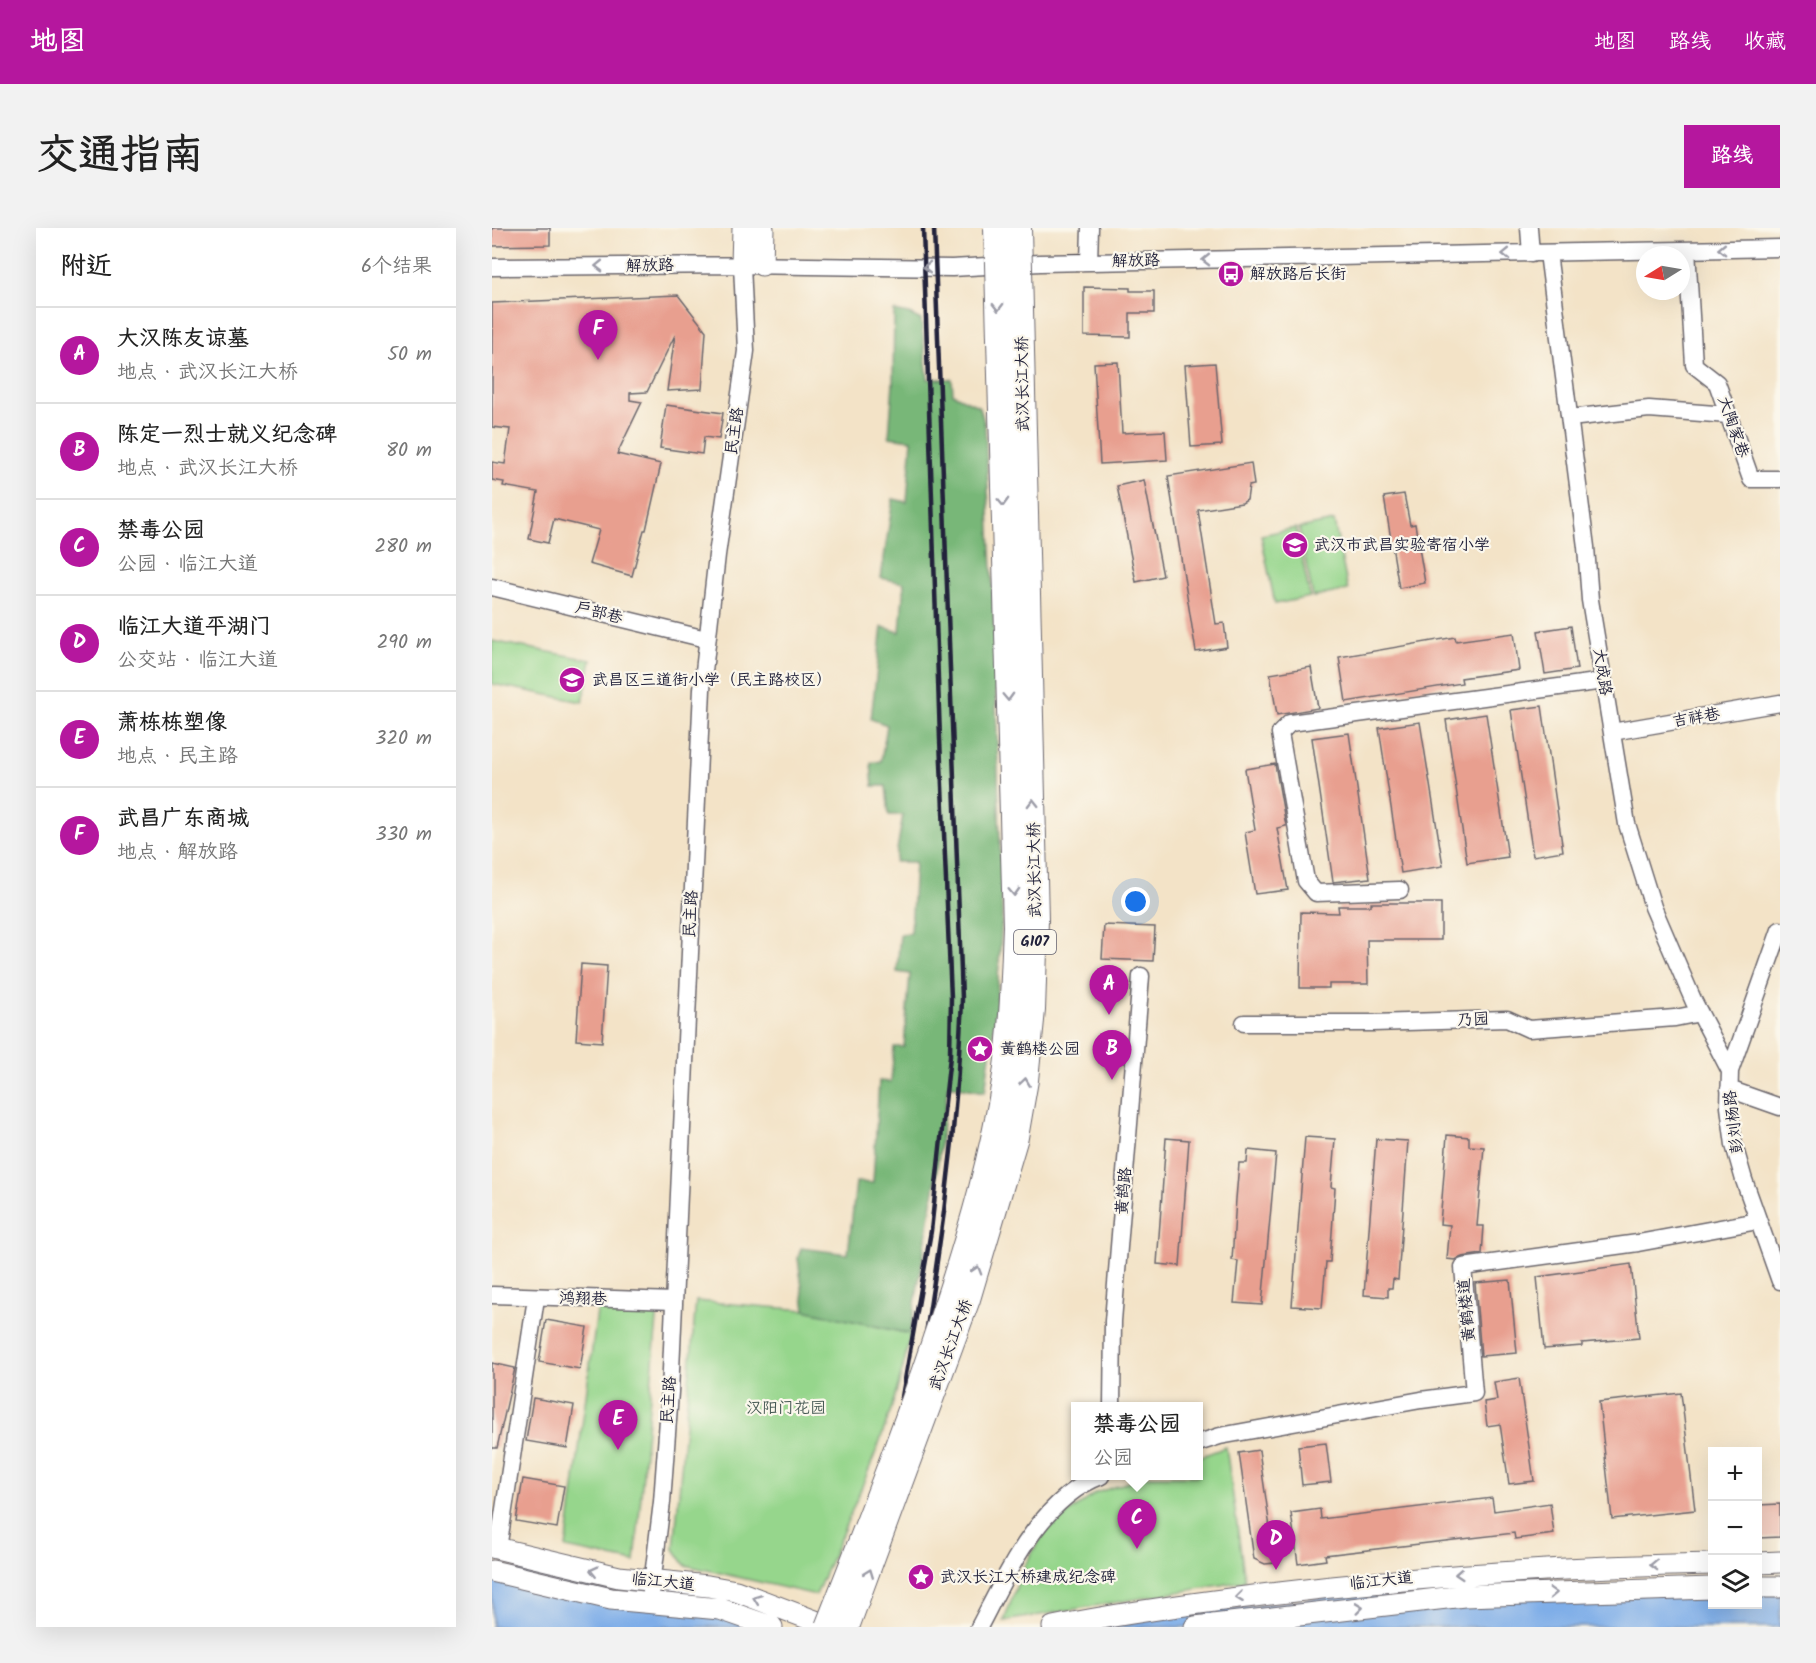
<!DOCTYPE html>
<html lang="zh">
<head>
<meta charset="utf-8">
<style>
  :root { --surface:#fff; --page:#f2f2f2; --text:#222; --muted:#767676; --line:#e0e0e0; --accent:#b5179e }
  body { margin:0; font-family:Kalam,"LXGW WenKai TC",sans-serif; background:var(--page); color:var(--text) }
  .controls { position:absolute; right:18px; bottom:18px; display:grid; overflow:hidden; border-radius:0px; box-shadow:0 6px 24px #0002 }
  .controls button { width:54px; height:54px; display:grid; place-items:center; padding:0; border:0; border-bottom:2px solid var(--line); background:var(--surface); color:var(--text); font:30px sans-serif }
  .compass { position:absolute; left:1144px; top:18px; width:54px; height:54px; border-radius:50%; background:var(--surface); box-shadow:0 6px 24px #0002; rotate:259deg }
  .you { position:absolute; left:644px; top:674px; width:21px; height:21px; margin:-15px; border:4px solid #fff; border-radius:50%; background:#1a73e8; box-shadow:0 0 0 9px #1a73e833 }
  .badge { display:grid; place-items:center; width:39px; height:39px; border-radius:50%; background:var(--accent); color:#fff; font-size:20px; font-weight:700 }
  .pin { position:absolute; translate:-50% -50px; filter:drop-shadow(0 2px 3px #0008) }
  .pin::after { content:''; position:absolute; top:32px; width:21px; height:18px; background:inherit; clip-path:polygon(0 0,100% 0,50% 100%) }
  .popup { position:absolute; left:579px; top:1174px; width:132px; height:78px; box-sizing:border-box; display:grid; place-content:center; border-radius:0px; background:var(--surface); filter:drop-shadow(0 2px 4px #0005); font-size:20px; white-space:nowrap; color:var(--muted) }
  .popup b { font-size:22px; color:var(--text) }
  .popup::after { content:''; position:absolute; left:50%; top:100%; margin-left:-12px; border:12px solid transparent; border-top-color:var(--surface) }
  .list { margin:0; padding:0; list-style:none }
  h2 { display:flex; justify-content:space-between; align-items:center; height:78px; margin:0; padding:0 24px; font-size:26px }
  h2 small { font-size:20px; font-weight:400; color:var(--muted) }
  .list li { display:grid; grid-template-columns:39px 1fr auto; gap:18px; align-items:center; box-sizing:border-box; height:96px; padding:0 24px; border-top:2px solid var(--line) }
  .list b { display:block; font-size:22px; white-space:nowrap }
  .list p { margin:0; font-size:20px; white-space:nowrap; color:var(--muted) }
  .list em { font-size:20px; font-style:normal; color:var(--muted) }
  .icon { flex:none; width:33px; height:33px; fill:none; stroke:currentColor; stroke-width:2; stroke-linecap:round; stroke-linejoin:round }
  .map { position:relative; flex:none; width:1288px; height:1399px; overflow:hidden; border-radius:0px }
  header { display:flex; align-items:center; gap:36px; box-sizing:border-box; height:84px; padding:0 30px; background:var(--accent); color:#fff }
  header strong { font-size:28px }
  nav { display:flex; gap:33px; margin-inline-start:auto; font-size:21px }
  .intro { display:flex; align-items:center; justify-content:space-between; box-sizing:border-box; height:144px; padding:0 36px }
  h1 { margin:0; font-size:42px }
  .button { padding:15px 27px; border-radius:0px; background:var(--accent); color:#fff; font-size:21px; font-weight:700 }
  main { display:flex; gap:36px; padding:0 36px }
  aside { flex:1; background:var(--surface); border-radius:0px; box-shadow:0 6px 24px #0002 }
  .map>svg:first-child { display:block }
</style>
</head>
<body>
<header>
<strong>地图</strong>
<nav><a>地图</a><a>路线</a><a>收藏</a></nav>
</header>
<div class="intro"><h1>交通指南</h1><a class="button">路线</a></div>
<main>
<aside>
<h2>附近<small>6个结果</small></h2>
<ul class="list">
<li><span class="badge">A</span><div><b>大汉陈友谅墓</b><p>地点 · 武汉长江大桥</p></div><em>50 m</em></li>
<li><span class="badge">B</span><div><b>陈定一烈士就义纪念碑</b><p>地点 · 武汉长江大桥</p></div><em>80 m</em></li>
<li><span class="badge">C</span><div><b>禁毒公园</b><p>公园 · 临江大道</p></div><em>280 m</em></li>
<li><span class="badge">D</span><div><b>临江大道平湖门</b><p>公交站 · 临江大道</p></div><em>290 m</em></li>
<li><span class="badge">E</span><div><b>萧栋栋塑像</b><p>地点 · 民主路</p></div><em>320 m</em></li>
<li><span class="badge">F</span><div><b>武昌广东商城</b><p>地点 · 解放路</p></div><em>330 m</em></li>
</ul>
</aside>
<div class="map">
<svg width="1288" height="1399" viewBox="0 0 1288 1399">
  <rect width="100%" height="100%" fill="#fbf7ec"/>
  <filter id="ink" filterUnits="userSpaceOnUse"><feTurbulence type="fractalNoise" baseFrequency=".0167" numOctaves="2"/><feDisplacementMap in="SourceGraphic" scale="12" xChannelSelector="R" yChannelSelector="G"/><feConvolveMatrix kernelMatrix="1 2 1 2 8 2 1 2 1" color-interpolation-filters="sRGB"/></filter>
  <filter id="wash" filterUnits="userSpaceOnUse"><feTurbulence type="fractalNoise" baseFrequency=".008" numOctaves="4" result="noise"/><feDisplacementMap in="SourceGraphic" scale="24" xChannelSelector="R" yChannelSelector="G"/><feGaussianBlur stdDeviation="1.35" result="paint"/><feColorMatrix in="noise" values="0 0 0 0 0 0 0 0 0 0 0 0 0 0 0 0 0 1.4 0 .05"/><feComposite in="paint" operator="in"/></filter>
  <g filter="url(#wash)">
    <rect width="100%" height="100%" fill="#f3e3c7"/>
    <path fill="#96d68c" stroke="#5c7c64" stroke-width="1.5" d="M842 293 856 362 821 369 807 300Z
      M804 300 818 369 783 376 769 307Z
      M0 413 99 432 91 474 0 456Z
      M204 1073 313 1082 418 1106C402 1197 359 1282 324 1367L193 1337 182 1321Z
      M106 1076 166 1080 143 1334 74 1320Z
      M734 1219 753 1353 512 1393 531 1340 553 1303 604 1265 654 1248H706L707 1229Z"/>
    <path fill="#78b778" stroke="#4d6c5a" stroke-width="1.5" d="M402 83 417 86 429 92 436 151H460L461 166 488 179 493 198 501 364 510 689 504 782 493 864 456 857 443 956 418 1106 313 1082 306 1030 309 1020 356 1026 364 954 381 955 387 853 399 854 402 819H412L418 746 405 744 408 706 419 705 423 634H403L411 587H397L394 558H381L379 535 389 533 395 497 379 491 390 399 408 404 412 355 389 350 401 271 415 274 420 212 397 209 401 155Z"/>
    <path fill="#7eade8" stroke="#506892" stroke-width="1.5" d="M0 1337 276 1399H0Z
      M1220 1361V1376H1266V1364L1288 1366V1399H599L863 1365Z"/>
    <g id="blocks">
      <path fill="#e89f8f" d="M0 0H58V17L0 18Z
        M592 59 638 60V63H662V85H638V109L592 108Z
        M186 67 214 103 210 161 175 163 183 107 155 164 138 165V172L150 174 125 226 169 236 154 302H152L140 348 97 336 107 302 62 291 56 315 37 311 46 264 11 258 12 254 0 252V234L13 236 18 201 0 199V75Z
        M626 134 630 205 673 203 675 232 608 236 602 135Z
        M723 135 730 217 699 219 693 137Z
        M174 177 231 185 227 211 212 209 210 226 168 220Z
        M759 235 762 257 757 258 755 272 750 275 706 282 724 396 732 395 735 419 704 424 676 248Z
        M652 252 671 348 644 354 625 258Z
        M912 266 918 297 923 296 933 355 907 360 892 269Z
        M1079 398 1085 441 1053 446 1046 403Z
        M1022 405 1027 442 969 450 970 455 854 474 847 429 963 409 964 413Z
        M819 439 826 480 785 487 778 446Z
        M1050 478 1071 623 1041 628 1019 482Z
        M994 486 1016 629 975 635 954 492Z
        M928 494 951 638 909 645 887 500Z
        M857 505 878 650 841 654 820 510Z
        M783 536 794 598 785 600 796 662 763 666 753 604 763 602 753 541Z
        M879 675H949V712H875L876 756H837V760H808L809 684 847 685 846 678H879Z
        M612 697 663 699 661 733 610 731Z
        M89 736 115 738 110 814 84 812Z
        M955 907 977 909V918L992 919 985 998H992L990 1026 970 1029 963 1032 955 1031 958 997 948 996Z
        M813 909 843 911 839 959 843 960 838 1034H834L830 1080 800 1078Z
        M674 910 697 912 688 1038 665 1036Z
        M884 911 916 913 906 1052 901 1051 900 1060H896V1069L872 1067Z
        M756 922 784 925 770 1077 742 1075 746 1033 740 1032 744 971 747 935H755Z
        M1139 1036 1147 1110 1090 1115V1118L1052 1121 1045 1049Z
        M1018 1052 1025 1125 989 1128 983 1055Z
        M54 1092 95 1099 88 1141 47 1134Z
        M0 1135 23 1140 5 1220H0Z
        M1027 1150 1042 1253 1017 1256 1008 1196 995 1198 992 1174 1005 1172 1002 1154Z
        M1189 1165 1203 1282 1120 1291 1107 1174Z
        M41 1170 82 1177 75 1220 34 1213Z
        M834 1215 839 1254 810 1257 806 1218Z
        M767 1222 783 1335 773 1336 762 1331 747 1225Z
        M31 1251 72 1258 65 1300 24 1293Z
        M1000 1270 1002 1283 1058 1275 1062 1306 1023 1311 1022 1305 833 1327 834 1332 806 1336 799 1285 828 1281 829 1291Z
        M1288 1276V1309L1266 1310V1277Z"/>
    </g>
  </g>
  <g filter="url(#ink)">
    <use href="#blocks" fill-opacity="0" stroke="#6b666c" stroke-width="1.5"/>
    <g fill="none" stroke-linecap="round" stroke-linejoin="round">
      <defs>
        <path id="minor" d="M1037 0 1039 26
          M1195 22 1202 137 1225 155 1259 251H1288
          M1056 25 1094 319 1098 372 1135 596 1161 679 1202 774 1238 843
          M597 34 598 0
          M0 39 250 37 460 40 548 35 1288 20
          M1078 190 1157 181 1236 187
          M0 359 214 411
          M1120 504 1288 475
          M908 662 824 665 814 653 788 505 798 495 1112 453
          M1288 702 1238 843 1237 879 1242 917 1252 952 1288 1053
          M752 795H881L1015 791 1037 801 1183 790 1208 785
          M1237 861 1288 879
          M0 1067 182 1073
          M620 1178 621 1093 649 748
          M706 1215 728 1208 929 1172 982 1165 971 1039 1146 1015 1266 993
          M6 1321 44 1070
          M159 1365 170 1274 178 1164 210 461 225 327 254 123 250 37
          M487 1399C516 1344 548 1271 609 1248"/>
        <path id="major" d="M250 37 251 0
          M270 37 271 0
          M0 1319 127 1349 216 1358 244 1363 339 1399
          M1266 1335 1288 1334
          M0 1343 119 1371 228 1381 280 1399
          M1266 1359H1288
          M561 1399C625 1386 689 1377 754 1369 909 1349 1064 1339 1220 1336
          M703 1399 972 1368 1220 1360"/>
      </defs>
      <use href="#minor" stroke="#6b666c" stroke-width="19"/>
      <use href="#major" stroke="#6b666c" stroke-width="23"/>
      <use href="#minor" stroke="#fff" stroke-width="16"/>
      <use href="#major" stroke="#fff" stroke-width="21"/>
      <path stroke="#22223b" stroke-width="4.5" d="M399 1232 439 1003 458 828 459 770 448 511 431 0
        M349 1399C368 1351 388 1303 402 1254 420 1193 431 1129 440 1066 456 968 466 870 470 771L442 0"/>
      <defs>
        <path id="highway-bridge" d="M335 1399C377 1293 418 1188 453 1080 478 1004 501 926 513 847 520 797 521 748 523 698L504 0
          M355 1399 476 1071 524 909 534 852 541 782 544 692 527 0"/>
      </defs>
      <use href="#highway-bridge" stroke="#6b666c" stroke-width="26" stroke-linecap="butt"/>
      <use href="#highway-bridge" stroke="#fff" stroke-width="24"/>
    </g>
    <defs><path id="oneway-chevron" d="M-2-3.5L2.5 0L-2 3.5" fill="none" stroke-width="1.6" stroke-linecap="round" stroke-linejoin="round" transform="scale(1.5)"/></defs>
    <g stroke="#9c9ca7">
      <use href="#oneway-chevron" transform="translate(1230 21) rotate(179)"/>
      <use href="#oneway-chevron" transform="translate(1014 26) rotate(179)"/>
      <use href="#oneway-chevron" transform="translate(714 32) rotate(179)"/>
      <use href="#oneway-chevron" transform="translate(107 38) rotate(179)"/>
      <use href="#oneway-chevron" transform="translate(435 39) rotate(-179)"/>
      <use href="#oneway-chevron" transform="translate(506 79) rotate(89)"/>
      <use href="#oneway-chevron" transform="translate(511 274) rotate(88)"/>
      <use href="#oneway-chevron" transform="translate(516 469) rotate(88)"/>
      <use href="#oneway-chevron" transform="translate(541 575) rotate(-91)"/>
      <use href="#oneway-chevron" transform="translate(522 664) rotate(88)"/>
      <use href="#oneway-chevron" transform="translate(533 854) rotate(-82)"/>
      <use href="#oneway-chevron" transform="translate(485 1042) rotate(-73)"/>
      <use href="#oneway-chevron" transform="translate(1162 1337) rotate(178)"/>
      <use href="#oneway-chevron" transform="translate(102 1343) rotate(-167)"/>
      <use href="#oneway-chevron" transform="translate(377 1345) rotate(-69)"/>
      <use href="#oneway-chevron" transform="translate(967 1346) rotate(176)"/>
      <use href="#oneway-chevron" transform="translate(1061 1365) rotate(-2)"/>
      <use href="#oneway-chevron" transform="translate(747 1369) rotate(173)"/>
      <use href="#oneway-chevron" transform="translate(265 1371) rotate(-159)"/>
      <use href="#oneway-chevron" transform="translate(867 1380) rotate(-7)"/>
    </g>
  </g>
  <defs>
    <symbol id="bus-disc" viewBox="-11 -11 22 22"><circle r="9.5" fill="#b5179e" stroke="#fbf7ec"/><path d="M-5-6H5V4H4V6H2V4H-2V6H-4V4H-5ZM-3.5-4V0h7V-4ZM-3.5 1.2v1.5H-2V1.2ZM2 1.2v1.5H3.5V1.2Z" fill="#fff"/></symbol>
    <symbol id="school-disc" viewBox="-11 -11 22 22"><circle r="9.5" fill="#b5179e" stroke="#fbf7ec"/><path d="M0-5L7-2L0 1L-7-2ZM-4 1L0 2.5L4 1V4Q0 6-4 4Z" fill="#fff"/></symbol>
    <symbol id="sight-disc" viewBox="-11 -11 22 22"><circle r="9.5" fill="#b5179e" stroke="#fbf7ec"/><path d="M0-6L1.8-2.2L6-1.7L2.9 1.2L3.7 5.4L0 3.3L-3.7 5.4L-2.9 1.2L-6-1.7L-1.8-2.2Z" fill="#fff"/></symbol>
  </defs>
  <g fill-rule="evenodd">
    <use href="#bus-disc" x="724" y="31" width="30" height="30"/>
    <use href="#school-disc" x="788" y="302" width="30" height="30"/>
    <use href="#school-disc" x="65" y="437" width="30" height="30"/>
    <use href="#sight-disc" x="473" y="806" width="30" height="30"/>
    <use href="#sight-disc" x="414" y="1334" width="30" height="30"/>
  </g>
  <g text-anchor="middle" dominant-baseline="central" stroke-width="4.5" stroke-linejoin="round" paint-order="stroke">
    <rect fill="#fbf7ec" stroke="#636270" stroke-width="1.5" x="522" y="702" width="42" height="24" rx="4.5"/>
    <g font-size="15" font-weight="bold" fill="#22223b">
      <text x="543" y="714">G107</text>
    </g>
    <g font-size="16" fill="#22223b" stroke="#fbf7ec">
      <text transform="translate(644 33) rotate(-1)">解放路</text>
      <text transform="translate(158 38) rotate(-1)">解放路</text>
      <text transform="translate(531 156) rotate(-91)">武汉长江大桥</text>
      <text transform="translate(1241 199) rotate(71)">大陶家巷</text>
      <text transform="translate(243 203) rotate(-82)">民主路</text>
      <text transform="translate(107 385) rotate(14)">户部巷</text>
      <text transform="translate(1110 444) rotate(81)">大成路</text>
      <text transform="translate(1204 490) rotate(-10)">吉祥巷</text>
      <text transform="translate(543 642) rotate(-91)">武汉长江大桥</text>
      <text transform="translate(199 686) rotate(-87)">民主路</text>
      <text transform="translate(981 792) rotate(-2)">乃园</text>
      <text transform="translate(1242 894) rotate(-97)">彭刘杨路</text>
      <text transform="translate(632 963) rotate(-85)">黄鹄路</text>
      <text transform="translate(91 1071) rotate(1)">鸿翔巷</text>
      <text transform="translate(975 1082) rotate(-95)">黄鹤楼道</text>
      <text transform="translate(459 1117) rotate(-70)">武汉长江大桥</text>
      <text transform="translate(177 1172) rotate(-86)">民主路</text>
      <text transform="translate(889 1353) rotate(-6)">临江大道</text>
      <text transform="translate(171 1354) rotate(6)">临江大道</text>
    </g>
    <g font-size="16" fill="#22223b" stroke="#fbf7ec" text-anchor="start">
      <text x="758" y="46">解放路后长街</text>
      <text x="822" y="317">武汉市武昌实验寄宿小学</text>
      <text x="100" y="452">武昌区三道街小学（民主路校区）</text>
      <text x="508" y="821">黄鹤楼公园</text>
      <text x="448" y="1349">武汉长江大桥建成纪念碑</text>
    </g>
    <g font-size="16" fill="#455853" stroke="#fbf7ec">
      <text x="294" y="1180">汉阳门花园</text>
    </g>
  </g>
</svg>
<div class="controls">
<button>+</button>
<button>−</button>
<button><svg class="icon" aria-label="layers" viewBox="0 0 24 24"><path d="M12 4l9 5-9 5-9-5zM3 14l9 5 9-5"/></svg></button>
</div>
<svg class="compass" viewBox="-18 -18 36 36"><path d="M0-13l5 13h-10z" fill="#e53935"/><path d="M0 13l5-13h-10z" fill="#767676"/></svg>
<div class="you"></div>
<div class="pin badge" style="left:617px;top:787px">A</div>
<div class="pin badge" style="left:620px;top:852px">B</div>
<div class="pin badge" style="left:645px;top:1321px">C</div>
<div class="popup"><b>禁毒公园</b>公园</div>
<div class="pin badge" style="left:784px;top:1342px">D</div>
<div class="pin badge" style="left:126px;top:1222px">E</div>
<div class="pin badge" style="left:106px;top:132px">F</div>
</div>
</main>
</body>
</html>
